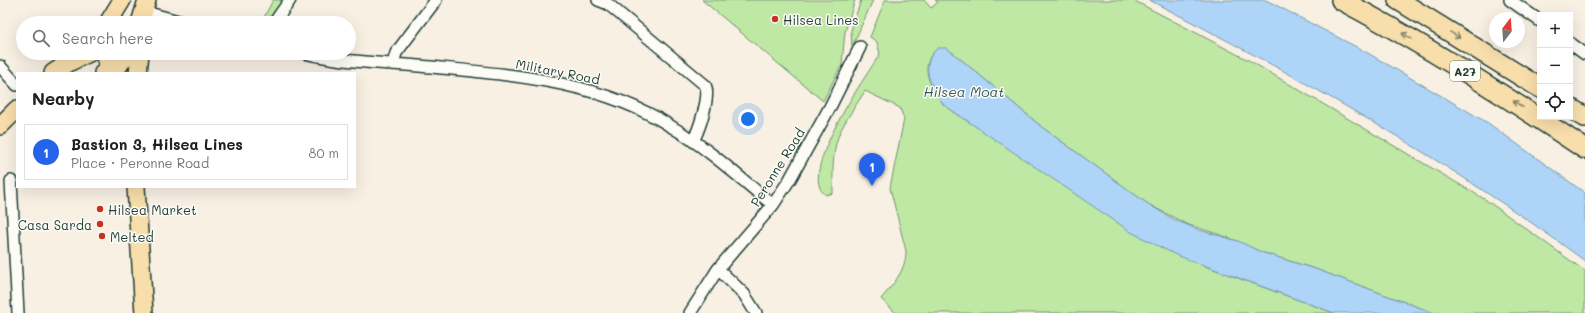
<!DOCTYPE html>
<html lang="en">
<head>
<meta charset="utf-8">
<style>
  :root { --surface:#fff; --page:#f6f6f6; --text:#202124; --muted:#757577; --line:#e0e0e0; --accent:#2563eb }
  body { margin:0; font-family:Mali,sans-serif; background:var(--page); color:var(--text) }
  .controls { position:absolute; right:12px; top:12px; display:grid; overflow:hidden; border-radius:0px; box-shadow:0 4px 16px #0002 }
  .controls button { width:36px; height:36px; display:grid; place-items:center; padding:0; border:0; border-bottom:1px solid var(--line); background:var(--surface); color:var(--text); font:20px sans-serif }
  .compass { position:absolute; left:1489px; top:12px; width:36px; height:36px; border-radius:50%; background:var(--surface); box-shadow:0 4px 16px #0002; rotate:17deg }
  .you { position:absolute; left:748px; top:119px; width:14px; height:14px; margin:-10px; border:3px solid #fff; border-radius:50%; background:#1a73e8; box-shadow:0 0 0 6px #1a73e833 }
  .badge { display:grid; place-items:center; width:26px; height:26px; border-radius:50%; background:var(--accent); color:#fff; font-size:13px; font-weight:700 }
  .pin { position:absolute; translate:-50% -33px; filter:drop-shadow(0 1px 2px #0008) }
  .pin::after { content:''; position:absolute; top:21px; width:14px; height:12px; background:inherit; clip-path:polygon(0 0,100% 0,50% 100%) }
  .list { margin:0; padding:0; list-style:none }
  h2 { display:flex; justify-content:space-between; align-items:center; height:52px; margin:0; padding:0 16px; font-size:17px }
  h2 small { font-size:13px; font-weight:400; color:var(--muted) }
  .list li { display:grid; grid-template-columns:26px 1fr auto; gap:12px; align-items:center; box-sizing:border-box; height:56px; margin:0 8px 8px; padding:0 8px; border:1px solid var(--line); border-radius:0px }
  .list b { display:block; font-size:15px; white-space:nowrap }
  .list p { margin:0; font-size:13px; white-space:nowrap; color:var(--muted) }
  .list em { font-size:13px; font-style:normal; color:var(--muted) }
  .icon { flex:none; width:22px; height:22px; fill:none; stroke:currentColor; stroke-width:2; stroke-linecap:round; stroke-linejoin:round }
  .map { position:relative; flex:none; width:1585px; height:313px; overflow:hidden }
  .search { position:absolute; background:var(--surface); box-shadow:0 4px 16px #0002; left:16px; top:16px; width:340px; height:44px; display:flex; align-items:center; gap:10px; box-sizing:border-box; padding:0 14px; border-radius:22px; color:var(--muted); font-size:15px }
  .panel { position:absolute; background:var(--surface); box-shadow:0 4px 16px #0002; left:16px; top:72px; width:340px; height:116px; border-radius:0px }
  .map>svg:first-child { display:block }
</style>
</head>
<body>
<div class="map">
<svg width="1585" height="313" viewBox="0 0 1585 313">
  <rect width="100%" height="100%" fill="#f9f0e4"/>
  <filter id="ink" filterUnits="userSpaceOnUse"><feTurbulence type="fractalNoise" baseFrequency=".025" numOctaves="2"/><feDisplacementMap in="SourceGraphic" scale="8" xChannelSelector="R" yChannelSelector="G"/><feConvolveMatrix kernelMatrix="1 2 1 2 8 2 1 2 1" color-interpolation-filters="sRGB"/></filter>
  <g filter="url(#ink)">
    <path fill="#bee8a4" stroke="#6e926c" d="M273 0H284L273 13 269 23H261Z
      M702 0H855L845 32 842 64 823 101Z
      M861 0H873L852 47 851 30Z
      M885 0H924L931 8 938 2 935 0H1133L1250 61 1486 200 1585 271V313H1434L1318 270 1261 252 1230 238 1186 224 1148 204 1043 128 952 52 938 48C911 70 940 102 959 116L1205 266 1334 313H896L881 299C893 284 906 271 906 251L890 188 904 119 900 108 865 91C856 106 844 121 838 137 832 155 833 174 833 193L826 195C795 176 866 76 880 54L877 42 870 37Z"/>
    <path fill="#aed5f8" stroke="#7598aa" d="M1149 0H1266L1366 52 1488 123 1585 193V261C1449 161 1300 77 1149 0Z
      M938 48H946L952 52 1043 128 1148 204 1173 219 1199 230 1238 241 1261 252 1318 270 1434 313H1334L1176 255 1131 232 944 105C931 89 918 64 938 48Z"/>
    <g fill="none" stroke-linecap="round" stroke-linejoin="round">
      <defs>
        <path id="street" d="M598 0 608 4 705 85C711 95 699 130 693 141
          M1510 0 1540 21
          M145 12 186 23
          M274 23 290 0
          M1570 43 1585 54
          M304 53C345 63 388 63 431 67 513 75 600 81 672 127 709 149 740 178 773 205
          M393 64 396 53 436 0
          M0 66 17 85
          M11 181 18 313
          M718 269 744 294 756 313
          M690 313 718 269 773 205 790 179 830 107 860 47"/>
        <path id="primary" d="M108 23 122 0
          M140 23 147 0
          M104 53 110 73
          M53 73 70 62 89 53
          M103 73 117 68 128 53
          M138 73 140 53
          M0 126 17 109
          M136 187 144 313"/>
        <path id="highway" d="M1341 0C1426 45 1506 96 1585 149
          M1398 0 1540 88
          M1570 108 1585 117"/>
      </defs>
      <use href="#street" stroke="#1f3d34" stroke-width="14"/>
      <use href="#primary" stroke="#1f3d34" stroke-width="20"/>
      <use href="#highway" stroke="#1f3d34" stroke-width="22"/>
      <use href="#street" stroke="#fdfcf7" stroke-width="11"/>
      <use href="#primary" stroke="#f8deab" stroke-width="17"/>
      <use href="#highway" stroke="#f8deab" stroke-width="19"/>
    </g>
    <defs><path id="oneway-shaft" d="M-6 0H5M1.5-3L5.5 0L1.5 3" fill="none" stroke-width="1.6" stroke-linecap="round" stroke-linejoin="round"/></defs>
    <g stroke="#81856a">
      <use href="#oneway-shaft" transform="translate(1455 35) rotate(31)"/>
      <use href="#oneway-shaft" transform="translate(1407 36) rotate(-149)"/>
      <use href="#oneway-shaft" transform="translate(1518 104) rotate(-146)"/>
    </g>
  </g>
  <g fill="#c8321e" stroke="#fdfcf7" stroke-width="1.5">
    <circle cx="775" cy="19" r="4"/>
    <circle cx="100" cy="209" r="4"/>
    <circle cx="100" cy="224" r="4"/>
    <circle cx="102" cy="236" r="4"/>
  </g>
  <g text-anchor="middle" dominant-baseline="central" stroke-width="3" stroke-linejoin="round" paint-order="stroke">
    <rect fill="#fdfcf7" stroke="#62766e" stroke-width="1" x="1450" y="61" width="30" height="20" rx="3"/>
    <g font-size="12" font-weight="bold" fill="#1f3d34">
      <text x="1465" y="71">A27</text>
    </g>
    <g font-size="13" fill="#1f3d34" stroke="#fdfcf7" text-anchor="start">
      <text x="783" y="19">Hilsea Lines</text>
      <text x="108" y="209">Hilsea Market</text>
      <text x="92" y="224" text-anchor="end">Casa Sarda</text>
      <text x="110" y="236">Melted</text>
    </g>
    <g font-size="13" fill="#1f3d34" stroke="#fdfcf7">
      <text transform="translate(558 71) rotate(11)">Military Road</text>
      <text transform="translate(777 167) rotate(-58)">Peronne Road</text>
    </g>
    <g font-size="14" font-style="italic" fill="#3c5b5b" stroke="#fdfcf7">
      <text x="964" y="91">Hilsea Moat</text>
    </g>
  </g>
</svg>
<div class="controls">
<button>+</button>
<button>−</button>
<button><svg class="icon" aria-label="locate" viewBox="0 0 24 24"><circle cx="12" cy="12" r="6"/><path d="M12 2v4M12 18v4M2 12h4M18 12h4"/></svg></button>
</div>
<svg class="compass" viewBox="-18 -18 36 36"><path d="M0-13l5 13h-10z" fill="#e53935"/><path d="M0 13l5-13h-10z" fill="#757577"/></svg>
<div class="you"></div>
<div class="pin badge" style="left:872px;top:186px">1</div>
<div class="search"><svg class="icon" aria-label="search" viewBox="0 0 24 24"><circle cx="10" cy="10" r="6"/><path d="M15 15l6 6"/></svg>Search here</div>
<section class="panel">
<h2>Nearby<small></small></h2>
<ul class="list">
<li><span class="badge">1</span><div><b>Bastion 3, Hilsea Lines</b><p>Place · Peronne Road</p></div><em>80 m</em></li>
</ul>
</section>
</div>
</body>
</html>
